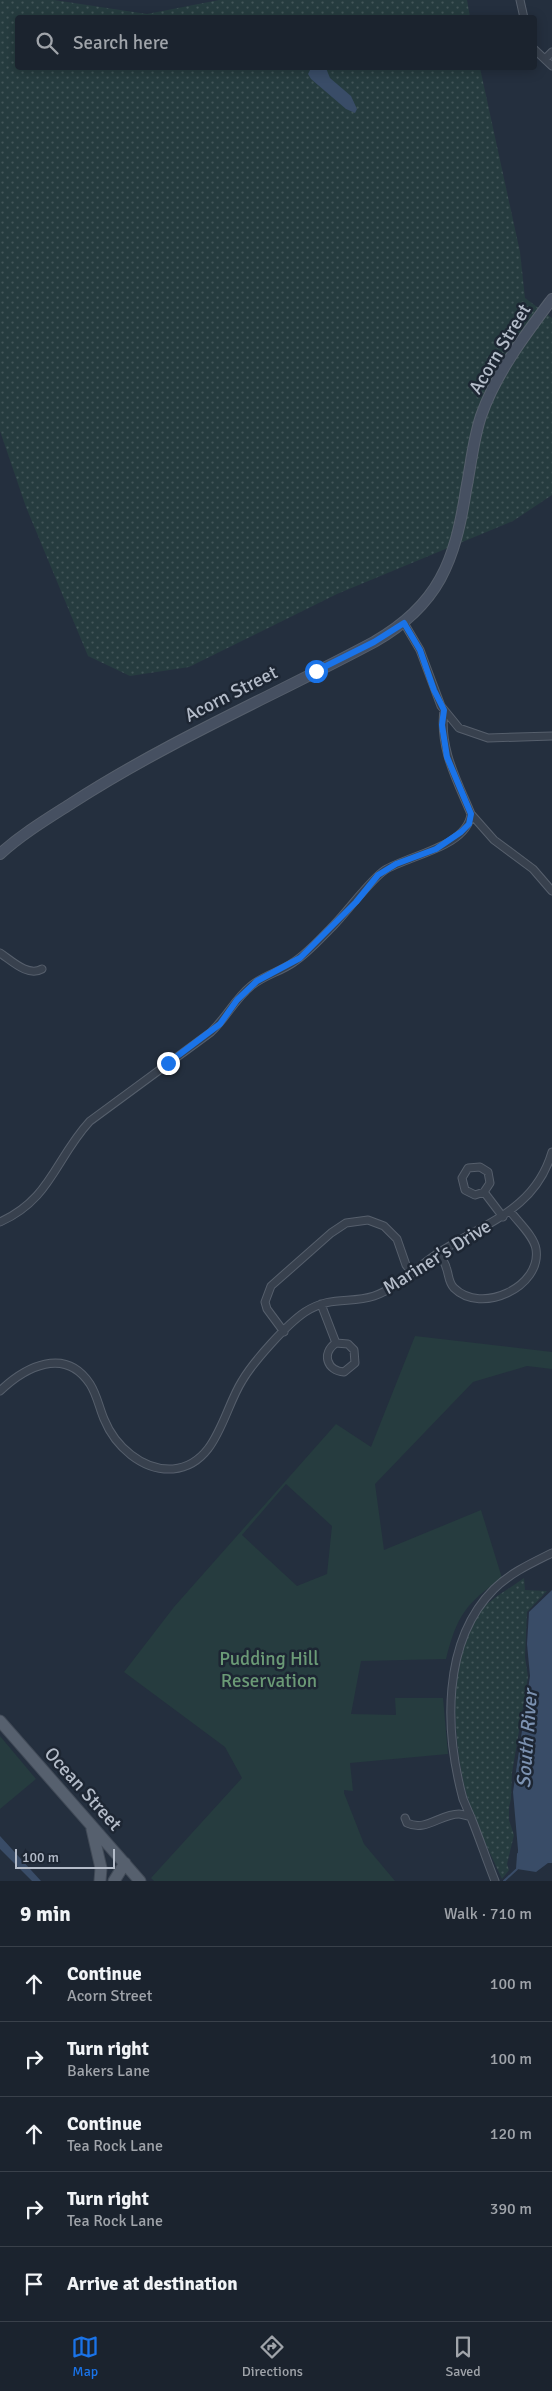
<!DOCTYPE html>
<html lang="en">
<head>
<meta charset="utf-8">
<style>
  :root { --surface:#1b232e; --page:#282f3a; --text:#f1f3f6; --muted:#a0a4aa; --line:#39404a; --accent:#1a73e8 }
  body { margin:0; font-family:Signika,sans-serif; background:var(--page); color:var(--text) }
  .scale { position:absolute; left:15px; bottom:12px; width:100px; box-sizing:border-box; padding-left:5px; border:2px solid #b4bcc9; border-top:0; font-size:14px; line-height:18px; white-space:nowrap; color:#b4bcc9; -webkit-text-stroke:4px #1d2633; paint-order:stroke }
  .stop { position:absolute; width:15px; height:15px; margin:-11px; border:4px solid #1a73e8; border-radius:50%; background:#fff }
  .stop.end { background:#1a73e8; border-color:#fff; box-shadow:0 1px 5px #0008 }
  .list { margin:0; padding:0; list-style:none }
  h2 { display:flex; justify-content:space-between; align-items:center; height:65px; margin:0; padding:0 20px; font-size:21px }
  h2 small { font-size:16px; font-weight:400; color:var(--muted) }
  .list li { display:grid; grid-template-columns:32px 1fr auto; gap:15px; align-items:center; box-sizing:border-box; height:75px; padding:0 20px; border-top:1px solid var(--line) }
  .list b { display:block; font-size:19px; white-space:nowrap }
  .list p { margin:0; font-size:16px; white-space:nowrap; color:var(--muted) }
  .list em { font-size:16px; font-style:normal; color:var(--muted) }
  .icon { flex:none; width:28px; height:28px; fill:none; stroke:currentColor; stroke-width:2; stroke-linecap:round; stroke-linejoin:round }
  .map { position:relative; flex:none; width:552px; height:1881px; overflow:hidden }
  .search { position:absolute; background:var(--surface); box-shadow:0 2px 12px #0003; left:15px; right:15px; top:15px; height:55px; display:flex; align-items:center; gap:12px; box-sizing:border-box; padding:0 18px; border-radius:5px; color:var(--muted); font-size:19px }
  .sheet { height:440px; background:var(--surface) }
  nav { display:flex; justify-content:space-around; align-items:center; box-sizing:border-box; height:70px; border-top:1px solid var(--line); background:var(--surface); font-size:14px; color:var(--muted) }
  nav a { display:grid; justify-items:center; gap:2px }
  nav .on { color:var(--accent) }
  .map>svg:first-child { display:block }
</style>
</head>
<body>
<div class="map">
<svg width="552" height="1881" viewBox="0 0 552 1881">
  <defs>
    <pattern id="grass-dots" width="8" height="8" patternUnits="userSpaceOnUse" patternTransform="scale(1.25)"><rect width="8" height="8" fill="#263c3f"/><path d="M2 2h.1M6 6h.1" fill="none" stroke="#435659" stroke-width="1.8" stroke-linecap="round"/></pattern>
  </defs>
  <rect width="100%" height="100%" fill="#242f3e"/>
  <path fill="url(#grass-dots)" d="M0 0H54L147 14 219 0H467L470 17 18 18V68H480L520 252 525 298 552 318V495L513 521 337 594 189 667 130 676 88 656 26 507 0 431Z
    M524 1578 525 1590 547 1591 527 1612 525 1657 528 1677 512 1773 511 1799 509 1807V1820L514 1835 507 1864 509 1870 502 1879C491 1855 479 1831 470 1805 454 1762 444 1649 478 1613 490 1599 509 1589 524 1578Z"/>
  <path fill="#263c3f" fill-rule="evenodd" d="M415 1336 552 1352V1369L527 1366 473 1382 375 1484 384 1550 481 1510 502 1578C465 1604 457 1616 446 1659L361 1661 351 1714 396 1715 395 1698H443L448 1754 350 1763 353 1791 344 1790V1793L364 1844 395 1881H154L151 1878 242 1778 225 1747 124 1672 174 1607 336 1424 371 1447ZM286 1484 332 1526 327 1574 297 1586 242 1535Z
    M0 1736 36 1779 0 1809Z"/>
  <path fill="#394c67" d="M311 68H326L330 78 351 96 357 109 355 113 346 109 311 79 308 74Z
    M552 1590V1863H548L536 1872 517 1869 518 1850 513 1792 530 1676 527 1644 529 1612Z
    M0 1836 41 1881H32L0 1849Z"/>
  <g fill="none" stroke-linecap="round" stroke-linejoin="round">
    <path stroke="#394c67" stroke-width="2" d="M504 1881 517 1869 518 1854"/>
    <defs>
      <path id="minor" d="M520 0 524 18
        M534 49 552 66
        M545 59 552 52
        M404 623 420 650 441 706 459 728 488 738 552 736
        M471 814 494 840 533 869 552 891
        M0 953C12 961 28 977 42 969
        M484 1192 475 1195 465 1190 462 1178 468 1168 480 1167 488 1172 490 1183 484 1192 503 1217
        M0 1222C51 1199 55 1159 90 1121L211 1032C226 1018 235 999 251 986 264 975 280 972 294 962 308 953 321 938 333 926 348 911 370 880 385 870 409 855 467 847 471 814 457 780 439 749 444 710
        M438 1254C441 1258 445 1262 446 1267 449 1274 448 1282 454 1288 481 1315 542 1287 536 1249 534 1236 518 1222 510 1211
        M321 1304 336 1343C321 1353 327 1371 344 1372L355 1363 354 1350 348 1344 336 1343
        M284 1332 267 1309 265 1302 271 1286 331 1233 346 1223 368 1220 384 1226 397 1239 406 1265 412 1273
        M0 1391C25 1367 65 1346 90 1384 97 1395 99 1407 104 1419 115 1446 142 1471 173 1469 217 1465 223 1411 242 1381 253 1362 287 1324 305 1312 331 1295 350 1304 374 1296 397 1288 414 1270 434 1256 480 1224 534 1213 552 1152
        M405 1818 407 1823C426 1832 440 1814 459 1814 462 1814 467 1816 471 1817
        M495 1881C487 1861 480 1840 472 1820 469 1813 466 1806 463 1799 445 1732 441 1642 494 1589 510 1573 532 1563 552 1553"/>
      <path id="secondary" d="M0 854C22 834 47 819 72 803 168 741 273 696 374 642 439 605 455 561 466 490 471 465 473 440 481 416 496 373 525 335 552 299"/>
      <path id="primary" d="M0 1721 140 1881
        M92 1829 101 1868 100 1881
        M114 1881 125 1863"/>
    </defs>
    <use href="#minor" stroke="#565f6c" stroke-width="9"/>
    <use href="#secondary" stroke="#565f6c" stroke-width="12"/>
    <use href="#primary" stroke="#414a57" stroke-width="13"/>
    <use href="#minor" stroke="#38414e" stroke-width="7"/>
    <use href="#secondary" stroke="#465061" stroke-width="10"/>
    <use href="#primary" stroke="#56606e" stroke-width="11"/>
  </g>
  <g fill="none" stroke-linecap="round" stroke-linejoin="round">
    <path stroke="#1a73e8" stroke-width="6" d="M168 1063 220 1024 237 1000 257 981 300 958 356 902 378 875 396 864 436 849 461 832 469 824 471 814 447 757 442 725 444 710 434 690 420 650 404 623 374 642 316 671"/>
  </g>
  <g text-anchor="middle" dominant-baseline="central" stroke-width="5" stroke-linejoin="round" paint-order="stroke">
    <g font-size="19" fill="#b4bcc9" stroke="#1d2633">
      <text transform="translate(500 349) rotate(-59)">Acorn Street</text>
      <text transform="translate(231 694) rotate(-27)">Acorn Street</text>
      <text transform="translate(437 1257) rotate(-32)">Mariner's Drive</text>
      <text transform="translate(83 1789) rotate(48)">Ocean Street</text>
    </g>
    <g font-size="19" fill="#6b9a76" stroke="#1d2633">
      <text x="269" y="1659">Pudding Hill<tspan x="269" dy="22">Reservation</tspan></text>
    </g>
    <g font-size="20" font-style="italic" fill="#7c92b1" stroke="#1d2633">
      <text transform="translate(527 1739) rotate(-86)">South River</text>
    </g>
  </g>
</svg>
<div class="scale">100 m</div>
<div class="stop" style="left:316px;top:671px"></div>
<div class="stop end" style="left:168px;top:1063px"></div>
<div class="search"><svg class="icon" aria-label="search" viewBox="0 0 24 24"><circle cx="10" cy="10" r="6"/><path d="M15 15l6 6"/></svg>Search here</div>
</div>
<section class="sheet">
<h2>9 min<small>Walk · 710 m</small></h2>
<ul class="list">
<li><svg class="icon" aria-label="ahead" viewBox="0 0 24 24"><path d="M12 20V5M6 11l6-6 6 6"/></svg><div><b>Continue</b><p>Acorn Street</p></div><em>100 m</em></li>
<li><svg class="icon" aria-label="right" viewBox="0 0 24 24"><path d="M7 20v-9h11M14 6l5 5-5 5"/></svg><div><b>Turn right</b><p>Bakers Lane</p></div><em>100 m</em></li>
<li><svg class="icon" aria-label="ahead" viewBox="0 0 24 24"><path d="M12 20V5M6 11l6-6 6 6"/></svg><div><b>Continue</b><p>Tea Rock Lane</p></div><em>120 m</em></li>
<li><svg class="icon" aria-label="right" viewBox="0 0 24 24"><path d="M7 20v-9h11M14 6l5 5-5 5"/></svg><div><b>Turn right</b><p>Tea Rock Lane</p></div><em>390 m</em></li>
<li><svg class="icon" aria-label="arrive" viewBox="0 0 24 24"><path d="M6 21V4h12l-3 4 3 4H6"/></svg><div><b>Arrive at destination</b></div></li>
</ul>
</section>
<nav>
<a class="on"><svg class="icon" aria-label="map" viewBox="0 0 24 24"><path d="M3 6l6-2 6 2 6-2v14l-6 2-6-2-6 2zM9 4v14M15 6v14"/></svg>Map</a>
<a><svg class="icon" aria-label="directions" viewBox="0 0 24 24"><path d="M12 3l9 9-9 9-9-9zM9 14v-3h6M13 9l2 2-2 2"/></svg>Directions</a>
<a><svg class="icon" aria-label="saved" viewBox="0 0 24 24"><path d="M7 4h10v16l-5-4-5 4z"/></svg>Saved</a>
</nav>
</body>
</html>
